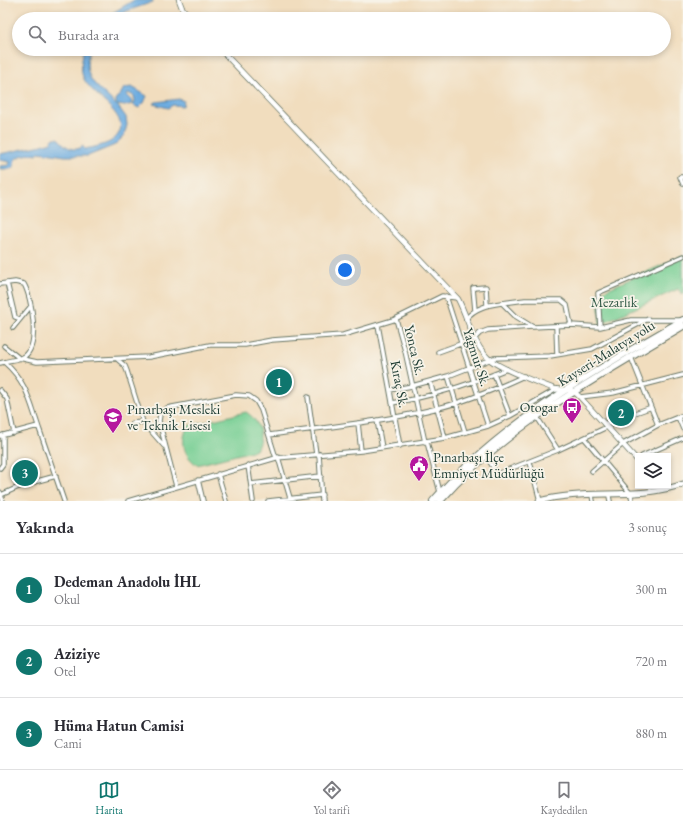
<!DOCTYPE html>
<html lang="tr">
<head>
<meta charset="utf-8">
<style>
  :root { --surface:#fff; --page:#f7f7f7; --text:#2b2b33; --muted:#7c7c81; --line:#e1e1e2; --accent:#0f766e }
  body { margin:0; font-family:"EB Garamond",serif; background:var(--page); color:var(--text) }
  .controls { position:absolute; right:12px; bottom:12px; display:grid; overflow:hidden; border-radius:0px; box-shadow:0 2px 6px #0003 }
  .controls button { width:36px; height:36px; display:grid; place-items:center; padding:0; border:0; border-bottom:1px solid var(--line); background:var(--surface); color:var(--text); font:20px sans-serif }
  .you { position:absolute; left:345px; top:270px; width:14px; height:14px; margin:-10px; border:3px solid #fff; border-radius:50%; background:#1a73e8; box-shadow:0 0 0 6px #1a73e833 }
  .badge { display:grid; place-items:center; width:26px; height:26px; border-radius:50%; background:var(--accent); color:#fff; font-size:13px; font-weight:700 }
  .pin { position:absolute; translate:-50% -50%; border:2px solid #fff; box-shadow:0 1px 4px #0006 }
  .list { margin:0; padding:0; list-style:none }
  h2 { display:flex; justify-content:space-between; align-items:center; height:52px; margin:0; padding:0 16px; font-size:17px }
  h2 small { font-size:13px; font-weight:400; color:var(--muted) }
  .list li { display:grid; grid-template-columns:26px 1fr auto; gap:12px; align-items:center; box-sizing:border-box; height:72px; padding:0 16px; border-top:1px solid var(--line) }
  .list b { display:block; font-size:15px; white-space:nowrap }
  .list p { margin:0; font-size:13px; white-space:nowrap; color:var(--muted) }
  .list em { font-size:13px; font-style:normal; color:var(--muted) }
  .icon { flex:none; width:22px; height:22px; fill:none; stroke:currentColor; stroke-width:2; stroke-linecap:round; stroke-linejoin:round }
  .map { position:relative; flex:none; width:683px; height:501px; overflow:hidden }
  .search { position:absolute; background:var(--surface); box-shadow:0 2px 6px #0003; left:12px; right:12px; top:12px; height:44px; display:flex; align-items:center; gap:10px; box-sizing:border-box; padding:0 14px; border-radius:22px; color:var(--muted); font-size:15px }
  .sheet { height:268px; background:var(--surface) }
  nav { display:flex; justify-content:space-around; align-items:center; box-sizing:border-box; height:56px; border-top:1px solid var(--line); background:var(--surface); font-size:11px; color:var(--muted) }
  nav a { display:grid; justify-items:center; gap:2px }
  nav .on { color:var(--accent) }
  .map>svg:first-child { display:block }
</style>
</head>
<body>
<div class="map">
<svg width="683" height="501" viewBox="0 0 683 501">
  <rect width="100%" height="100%" fill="#f7f3e8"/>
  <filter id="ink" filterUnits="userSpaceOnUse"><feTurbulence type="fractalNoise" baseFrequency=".025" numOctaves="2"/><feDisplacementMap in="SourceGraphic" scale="8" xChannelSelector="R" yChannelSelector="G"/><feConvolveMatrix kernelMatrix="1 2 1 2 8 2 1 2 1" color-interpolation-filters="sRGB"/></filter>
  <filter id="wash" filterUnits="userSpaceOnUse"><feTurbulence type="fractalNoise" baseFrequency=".012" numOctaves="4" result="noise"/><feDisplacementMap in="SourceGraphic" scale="16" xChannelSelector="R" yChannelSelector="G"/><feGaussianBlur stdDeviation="0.9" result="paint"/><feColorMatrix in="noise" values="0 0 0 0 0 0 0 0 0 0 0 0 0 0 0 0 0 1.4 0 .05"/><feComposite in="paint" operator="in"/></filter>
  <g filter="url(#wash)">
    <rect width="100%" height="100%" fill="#f1ddbe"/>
    <path fill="#78cf94" stroke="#4c8664" d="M683 256V295L678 289 600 324 598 293Z
      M246 412C260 421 264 435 256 450L197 465C183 455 180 441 188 426Z"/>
    <path fill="#6dace0" stroke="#46748a" d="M134 0H153V2L127 11 114 19H102Z
      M84 49H90C80 80 98 85 116 105V98L120 95 124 88 132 87 147 96 144 103 139 108 133 105 135 101 134 96 128 93 127 95 131 99 132 104 125 106 117 105 126 117 127 125 124 136 115 145 88 156H65L39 152 37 155C32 153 18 155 15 160 14 162 14 165 14 167L10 169H0V166L9 165 10 162 0 160V154L42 145 51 142 54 138H58C64 145 73 154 83 146L84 149C94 147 113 145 119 133 129 114 90 95 83 77 80 68 82 58 84 49Z
      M179 99 184 101 183 106 173 105 168 108 153 104 156 102Z"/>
  </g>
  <g filter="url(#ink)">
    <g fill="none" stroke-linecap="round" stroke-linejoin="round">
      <defs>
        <path id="minor" d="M683 177H680L683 184
          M7 283 15 317 20 319
          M0 284 15 282 24 284C32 298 40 344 25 356 19 360 10 360 4 362
          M446 296 488 426
          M502 303 525 300H561L567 305 571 325
          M475 310 473 288 486 287 487 305
          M396 319 405 351 425 442
          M466 319C475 307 489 305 502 303L515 316 533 327 571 325 600 327 631 320H682
          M378 325 400 446
          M556 326 557 354
          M600 327 598 293 683 256
          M13 328 31 306
          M4 346 19 358 37 362 149 357 210 345H245L272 340 343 335 393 320 442 296 457 298
          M438 352 474 339 480 333 488 330 532 327
          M631 357 658 425
          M117 359 125 366 127 371 143 422 164 446
          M0 363 4 362C28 383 30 403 40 431 48 454 56 478 64 501
          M494 374 510 416
          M448 376 465 432
          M430 381 445 438
          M0 390 7 399 14 433
          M390 390 412 386 448 376 494 358 550 356 592 349 648 319
          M308 397 316 454
          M580 397 613 393 683 375
          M392 403C432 397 470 384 507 369
          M537 417 558 450
          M678 417 683 429
          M377 420 382 448
          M133 423 143 422
          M358 423 361 451
          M604 424 649 408
          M269 435C325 427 383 422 438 408 468 401 496 389 524 376
          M0 436 38 426
          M585 439 631 494 632 501
          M427 442 440 492
          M319 454 322 501
          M486 455 497 474 558 450 607 427
          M642 456 683 438
          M278 457 290 498
          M530 462 540 501
          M248 465 253 501
          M0 468 3 464V435
          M592 471 623 444 658 425 683 415
          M218 474 226 501
          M198 480 203 501
          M251 484 321 476
          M176 486 159 421 160 414 167 408 236 395 249 396 256 401 261 410 276 458
          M0 492 3 501
          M1 495 23 485 56 476
          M592 495 593 501
          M609 496 610 501
          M128 501 276 458 361 451 445 438 488 426 510 416 557 389
          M268 501 322 495"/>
        <path id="tertiary" d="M179 0 182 8 191 19
          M220 49 458 299C468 318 471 339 486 356 496 368 539 383 555 389 559 390 563 389 567 390 572 390 577 394 580 397L638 461"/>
        <path id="secondary" d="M539 501C586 488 637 501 683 484"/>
        <path id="trunk" d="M433 501C499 425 596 369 683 320
          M440 501C506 426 598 377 683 326"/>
      </defs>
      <use href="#minor" stroke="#687564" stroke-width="5.5"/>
      <use href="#tertiary" stroke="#687564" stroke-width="6"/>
      <use href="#secondary" stroke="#687564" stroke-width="7"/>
      <use href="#trunk" stroke="#687564" stroke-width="8"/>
      <use href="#minor" stroke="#fff" stroke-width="3.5"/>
      <use href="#tertiary" stroke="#fff" stroke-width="4.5"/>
      <use href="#secondary" stroke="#fff" stroke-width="5"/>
      <use href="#trunk" stroke="#fff" stroke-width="6"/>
    </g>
  </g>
  <defs>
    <symbol id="bus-pin" viewBox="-11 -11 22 30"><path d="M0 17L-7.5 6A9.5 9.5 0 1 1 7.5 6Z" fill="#b5179e" stroke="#f7f3e8"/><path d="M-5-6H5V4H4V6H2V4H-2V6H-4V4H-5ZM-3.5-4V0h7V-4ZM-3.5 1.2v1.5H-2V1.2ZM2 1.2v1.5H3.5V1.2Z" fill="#fff"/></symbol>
    <symbol id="school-pin" viewBox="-11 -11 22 30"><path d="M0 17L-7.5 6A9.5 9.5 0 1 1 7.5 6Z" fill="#b5179e" stroke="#f7f3e8"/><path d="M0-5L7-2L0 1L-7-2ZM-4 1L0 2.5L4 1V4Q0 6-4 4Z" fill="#fff"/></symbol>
    <symbol id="civic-pin" viewBox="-11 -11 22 30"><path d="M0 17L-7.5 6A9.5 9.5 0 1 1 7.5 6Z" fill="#b5179e" stroke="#f7f3e8"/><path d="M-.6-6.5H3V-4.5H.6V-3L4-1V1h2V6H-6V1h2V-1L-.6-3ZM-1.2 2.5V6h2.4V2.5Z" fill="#fff"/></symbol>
  </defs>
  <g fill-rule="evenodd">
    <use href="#bus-pin" x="561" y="396" width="22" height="30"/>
    <use href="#school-pin" x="102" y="406" width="22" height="30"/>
    <use href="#civic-pin" x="408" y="454" width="22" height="30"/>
  </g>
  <g text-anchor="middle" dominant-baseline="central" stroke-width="3.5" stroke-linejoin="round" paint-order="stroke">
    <g font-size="14" fill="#315a47" stroke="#f7f3e8">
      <text x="614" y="302">Mezarlık</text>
    </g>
    <g font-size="14" fill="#1f3d34" stroke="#f7f3e8">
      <text transform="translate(415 350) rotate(77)">Yonca Sk.</text>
      <text transform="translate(606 353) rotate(-32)">Kayseri-Malatya yolu</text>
      <text transform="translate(477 357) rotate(72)">Yağmur Sk.</text>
      <text transform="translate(400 384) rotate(79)">Kıraç Sk.</text>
    </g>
    <g font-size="14" fill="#1f3d34" stroke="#f7f3e8" text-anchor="start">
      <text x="558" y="407" text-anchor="end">Otogar</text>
      <text x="127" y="409">Pınarbaşı Mesleki<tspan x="127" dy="16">ve Teknik Lisesi</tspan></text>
      <text x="433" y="457">Pınarbaşı İlçe<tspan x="433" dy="16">Emniyet Müdürlüğü</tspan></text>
    </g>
  </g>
</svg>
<div class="controls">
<button><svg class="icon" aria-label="layers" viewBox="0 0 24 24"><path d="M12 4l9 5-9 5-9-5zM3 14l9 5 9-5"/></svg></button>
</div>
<div class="you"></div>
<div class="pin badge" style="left:279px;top:382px">1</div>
<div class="pin badge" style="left:621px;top:413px">2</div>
<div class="pin badge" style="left:25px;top:473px">3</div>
<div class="search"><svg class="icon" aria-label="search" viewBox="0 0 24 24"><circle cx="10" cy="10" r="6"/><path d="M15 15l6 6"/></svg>Burada ara</div>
</div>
<section class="sheet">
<h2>Yakında<small>3 sonuç</small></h2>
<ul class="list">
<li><span class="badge">1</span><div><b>Dedeman Anadolu İHL</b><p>Okul</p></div><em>300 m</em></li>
<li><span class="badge">2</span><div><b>Aziziye</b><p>Otel</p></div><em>720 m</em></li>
<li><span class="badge">3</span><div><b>Hüma Hatun Camisi</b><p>Cami</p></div><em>880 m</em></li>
</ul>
</section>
<nav>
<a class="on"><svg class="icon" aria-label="map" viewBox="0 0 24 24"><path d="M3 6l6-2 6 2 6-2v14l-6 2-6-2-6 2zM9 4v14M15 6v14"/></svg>Harita</a>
<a><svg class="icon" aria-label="directions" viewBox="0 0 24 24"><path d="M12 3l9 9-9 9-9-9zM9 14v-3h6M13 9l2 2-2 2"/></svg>Yol tarifi</a>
<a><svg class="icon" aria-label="saved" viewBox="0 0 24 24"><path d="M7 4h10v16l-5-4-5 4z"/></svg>Kaydedilen</a>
</nav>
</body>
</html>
